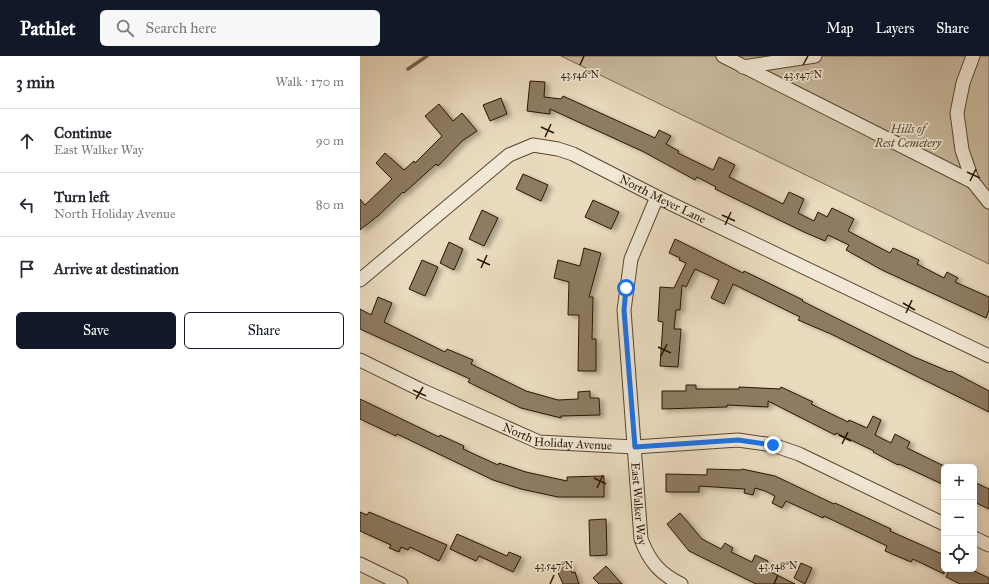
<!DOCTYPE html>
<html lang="en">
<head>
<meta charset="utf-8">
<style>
  :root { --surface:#fff; --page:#f7f7f7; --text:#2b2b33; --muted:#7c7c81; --line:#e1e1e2; --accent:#111827 }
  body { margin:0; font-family:"IM FELL Great Primer",serif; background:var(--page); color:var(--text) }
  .controls { position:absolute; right:12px; bottom:12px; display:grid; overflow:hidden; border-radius:6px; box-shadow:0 2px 10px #0003 }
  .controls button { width:36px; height:36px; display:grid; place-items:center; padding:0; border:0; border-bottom:1px solid var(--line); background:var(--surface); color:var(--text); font:20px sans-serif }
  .stop { position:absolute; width:12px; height:12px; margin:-9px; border:3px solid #1a73e8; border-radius:50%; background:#fff }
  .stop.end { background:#1a73e8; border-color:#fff; box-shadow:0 1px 4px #0008 }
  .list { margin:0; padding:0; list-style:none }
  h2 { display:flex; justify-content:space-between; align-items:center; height:52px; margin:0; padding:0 16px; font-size:17px }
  h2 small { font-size:13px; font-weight:400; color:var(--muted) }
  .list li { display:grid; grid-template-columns:26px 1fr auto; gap:12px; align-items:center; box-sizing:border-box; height:64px; padding:0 16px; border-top:1px solid var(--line) }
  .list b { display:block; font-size:15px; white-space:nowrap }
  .list p { margin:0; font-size:13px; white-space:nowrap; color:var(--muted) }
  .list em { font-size:13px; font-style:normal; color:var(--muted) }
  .actions { display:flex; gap:8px; padding:12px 16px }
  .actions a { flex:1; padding:9px 0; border:1px solid var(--accent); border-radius:6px; text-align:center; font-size:14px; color:var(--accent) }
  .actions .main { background:var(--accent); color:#fff }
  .icon { flex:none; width:22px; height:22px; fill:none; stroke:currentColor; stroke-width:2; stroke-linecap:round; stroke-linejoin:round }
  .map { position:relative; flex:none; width:629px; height:528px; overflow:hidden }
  header { display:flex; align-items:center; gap:24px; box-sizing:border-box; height:56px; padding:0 20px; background:var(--accent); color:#fff }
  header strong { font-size:19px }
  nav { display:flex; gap:22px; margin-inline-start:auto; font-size:14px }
  .search { width:280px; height:36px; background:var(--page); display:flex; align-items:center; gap:10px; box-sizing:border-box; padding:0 14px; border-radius:6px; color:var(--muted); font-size:15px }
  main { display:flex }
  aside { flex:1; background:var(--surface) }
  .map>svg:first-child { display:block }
</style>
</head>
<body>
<header>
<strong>Pathlet</strong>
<div class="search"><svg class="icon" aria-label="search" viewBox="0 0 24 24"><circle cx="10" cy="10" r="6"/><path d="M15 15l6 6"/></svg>Search here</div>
<nav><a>Map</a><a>Layers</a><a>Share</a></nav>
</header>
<main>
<aside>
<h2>3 min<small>Walk · 170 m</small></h2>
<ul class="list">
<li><svg class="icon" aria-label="ahead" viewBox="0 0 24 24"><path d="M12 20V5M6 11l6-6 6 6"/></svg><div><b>Continue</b><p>East Walker Way</p></div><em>90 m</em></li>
<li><svg class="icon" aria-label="left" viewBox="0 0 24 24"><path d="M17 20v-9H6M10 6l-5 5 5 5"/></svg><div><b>Turn left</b><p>North Holiday Avenue</p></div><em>80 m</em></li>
<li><svg class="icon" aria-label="arrive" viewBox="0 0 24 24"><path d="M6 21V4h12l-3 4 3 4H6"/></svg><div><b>Arrive at destination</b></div></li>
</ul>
<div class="actions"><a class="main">Save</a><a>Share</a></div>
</aside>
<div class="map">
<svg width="629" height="528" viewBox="0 0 629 528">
  <defs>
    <filter id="shadow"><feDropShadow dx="4.5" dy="2.5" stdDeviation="2" flood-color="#0004"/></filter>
  </defs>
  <rect width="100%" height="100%" fill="#eadbbf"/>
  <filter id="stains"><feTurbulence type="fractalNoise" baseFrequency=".005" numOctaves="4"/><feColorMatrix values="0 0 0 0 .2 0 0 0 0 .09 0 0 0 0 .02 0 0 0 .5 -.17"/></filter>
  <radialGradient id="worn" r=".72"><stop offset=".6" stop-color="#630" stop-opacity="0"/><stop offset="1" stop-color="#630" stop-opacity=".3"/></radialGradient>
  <path fill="#c9ba9f" stroke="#786850" d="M201 0H629V208Z"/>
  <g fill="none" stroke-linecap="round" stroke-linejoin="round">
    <path stroke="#75644c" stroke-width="3.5" d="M48 13 67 0"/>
  </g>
  <path fill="#8d7c63" stroke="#281600" filter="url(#shadow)" d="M170 25 185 26 184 41 201 43 203 40 295 82 299 74 311 80 306 88 319 95 318 97 353 114 359 101 375 109 369 121 423 148 429 136 444 143 438 157 454 165 458 156 467 161 472 152 494 163 488 175 530 197 533 192 559 204 557 208 584 222 587 216 598 222 595 226 629 241V254L626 262 522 214 486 194 489 189 468 179 465 185 444 176 355 133 356 131 337 121 335 124 284 96 190 53V58L167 55Z
    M141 42 147 58 130 65 123 49Z
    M79 48 93 65 102 57 117 75 102 85 78 110 76 108 44 137 43 136 19 159 0 174V143L5 149 32 123 16 107 25 97 44 114 54 105 55 107 82 80 65 60Z
    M163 118 188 129 181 145 156 133Z
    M233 144 259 156 251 173 225 161Z
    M122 154 138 162 124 190 109 183Z
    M315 183 383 217 384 215 443 244 442 245 552 300 590 316 591 315 629 335V356L471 278 438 264 440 261 373 228 364 248 351 242 359 224 335 213 326 231 322 229 320 254H316L314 273H321L318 311 300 310 303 266 298 265 300 231 314 232 326 207 319 204 320 202 309 197Z
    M89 186 103 193 94 214 80 207Z
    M224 192 241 197 229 241H233L232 283H236V315H218L219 259H208L209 226 194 222 198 204 220 210Z
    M62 204 78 211 65 240 49 233Z
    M18 241 32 247 24 266 85 296 87 293 113 304 111 308 166 335 198 344 218 343V336L230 335V342H239L240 359 201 360V362L161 352 108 326 110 323 0 273V253L11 259Z
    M326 329H336V333H379V331L420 333 421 331 453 346 451 348 488 366 489 364 507 372 513 360 521 364 515 379 531 387 535 378 550 386 547 392 584 410V429L539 408 538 409 513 396 514 395 476 377 475 379 408 345V351L367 349V351L302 353V335H326Z
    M0 343 79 381 80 379 104 390 103 393 138 409 139 407 166 416 207 425V421L244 420V441H198L161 433 133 424 37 378 36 380 0 363Z
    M347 413 381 414 382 413 415 420 474 448 475 447 531 473 530 475 584 499V518L553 503 551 506 525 495 527 490 464 460 463 462 426 445 422 452 412 447 415 440 405 435 395 432 393 439 384 437 385 433 339 430V436H306V418L347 419Z
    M614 426 629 433V453L614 446Z
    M0 456 7 459 9 456 87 489 79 505 50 491 48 494 41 491 39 496 29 492 31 489 0 475Z
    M320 457 342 483 361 493 365 487 373 492 371 496 392 506 395 499 408 505 405 513 435 528H396L329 495 307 468Z
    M246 463 247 499 230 500 229 464Z
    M97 478 147 500 149 496 161 501 153 516 119 500 116 505 90 493Z
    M209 505 212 517 215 516 219 528H203L199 519 196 509Z
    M441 507 452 512 445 528 434 522Z
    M246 510 262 528H239L233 522Z
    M590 513H610L629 522V528H600L586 521Z"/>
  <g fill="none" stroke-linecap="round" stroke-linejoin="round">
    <defs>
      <g id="minor">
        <path d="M363 0 613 126"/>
        <path d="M613 0 603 27 597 57 602 94 613 126 629 146"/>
        <path d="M383 11 455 0"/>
        <path id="s1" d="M297 141 271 203 264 254 281 483C289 505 300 518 321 528"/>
        <path id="s2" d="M0 224 149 99 173 89 198 93 213 98 297 141 629 300"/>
        <path id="s3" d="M0 304 59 333 179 386 275 391 378 384 413 389 439 398 584 468"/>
        <path d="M614 482 629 489"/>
        <path d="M0 508 41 528"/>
      </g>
    </defs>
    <use href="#minor" stroke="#584730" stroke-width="15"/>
    <use href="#minor" stroke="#f1e8d5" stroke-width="13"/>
  </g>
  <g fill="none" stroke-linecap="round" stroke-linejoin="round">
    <path stroke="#1a73e8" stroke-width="5" d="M266 232 264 254 275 391 378 384 413 389"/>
  </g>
  <path fill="none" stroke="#281600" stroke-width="1.5" d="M220 9 224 0M443 9 448 0M181 71 194 77M185 81 191 68M607 116 620 122M610 125 616 113M362 159 375 165M365 169 371 156M117 203 130 209M121 212 127 199M543 247 555 254M546 257 552 244M298 291 311 297M301 300 307 288M53 334 66 340M56 343 63 331M479 379 491 385M482 388 488 376M234 422 246 428M237 432 243 419M190 528 194 519M414 528 418 519"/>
  <g text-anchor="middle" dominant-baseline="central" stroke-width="3.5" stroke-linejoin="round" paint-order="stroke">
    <g font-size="12" font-style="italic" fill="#584730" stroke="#f1e8d5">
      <text x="548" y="73">Hills of<tspan x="548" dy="14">Rest Cemetery</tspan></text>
    </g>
    <g font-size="12" fill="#281600" stroke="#f1e8d5">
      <text stroke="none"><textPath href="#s2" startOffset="362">North Meyer Lane</textPath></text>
      <text stroke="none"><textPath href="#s3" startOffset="214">North Holiday Avenue</textPath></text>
      <text stroke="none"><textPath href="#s1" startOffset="313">East Walker Way</textPath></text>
    </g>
  </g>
  <g font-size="10" text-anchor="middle" fill="#281600" stroke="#f1e8d5" stroke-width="3.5" stroke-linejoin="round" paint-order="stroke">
    <text x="220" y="22">43.546°N</text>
    <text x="443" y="22">43.547°N</text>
    <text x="194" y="513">43.547°N</text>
    <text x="418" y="513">43.548°N</text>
  </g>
  <rect width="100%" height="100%" filter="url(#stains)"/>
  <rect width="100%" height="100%" fill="url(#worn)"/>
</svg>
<div class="controls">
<button>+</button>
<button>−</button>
<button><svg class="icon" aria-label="locate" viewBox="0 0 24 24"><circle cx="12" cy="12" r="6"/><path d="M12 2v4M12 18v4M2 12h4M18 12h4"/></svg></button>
</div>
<div class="stop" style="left:266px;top:232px"></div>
<div class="stop end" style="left:413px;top:389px"></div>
</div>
</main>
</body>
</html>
